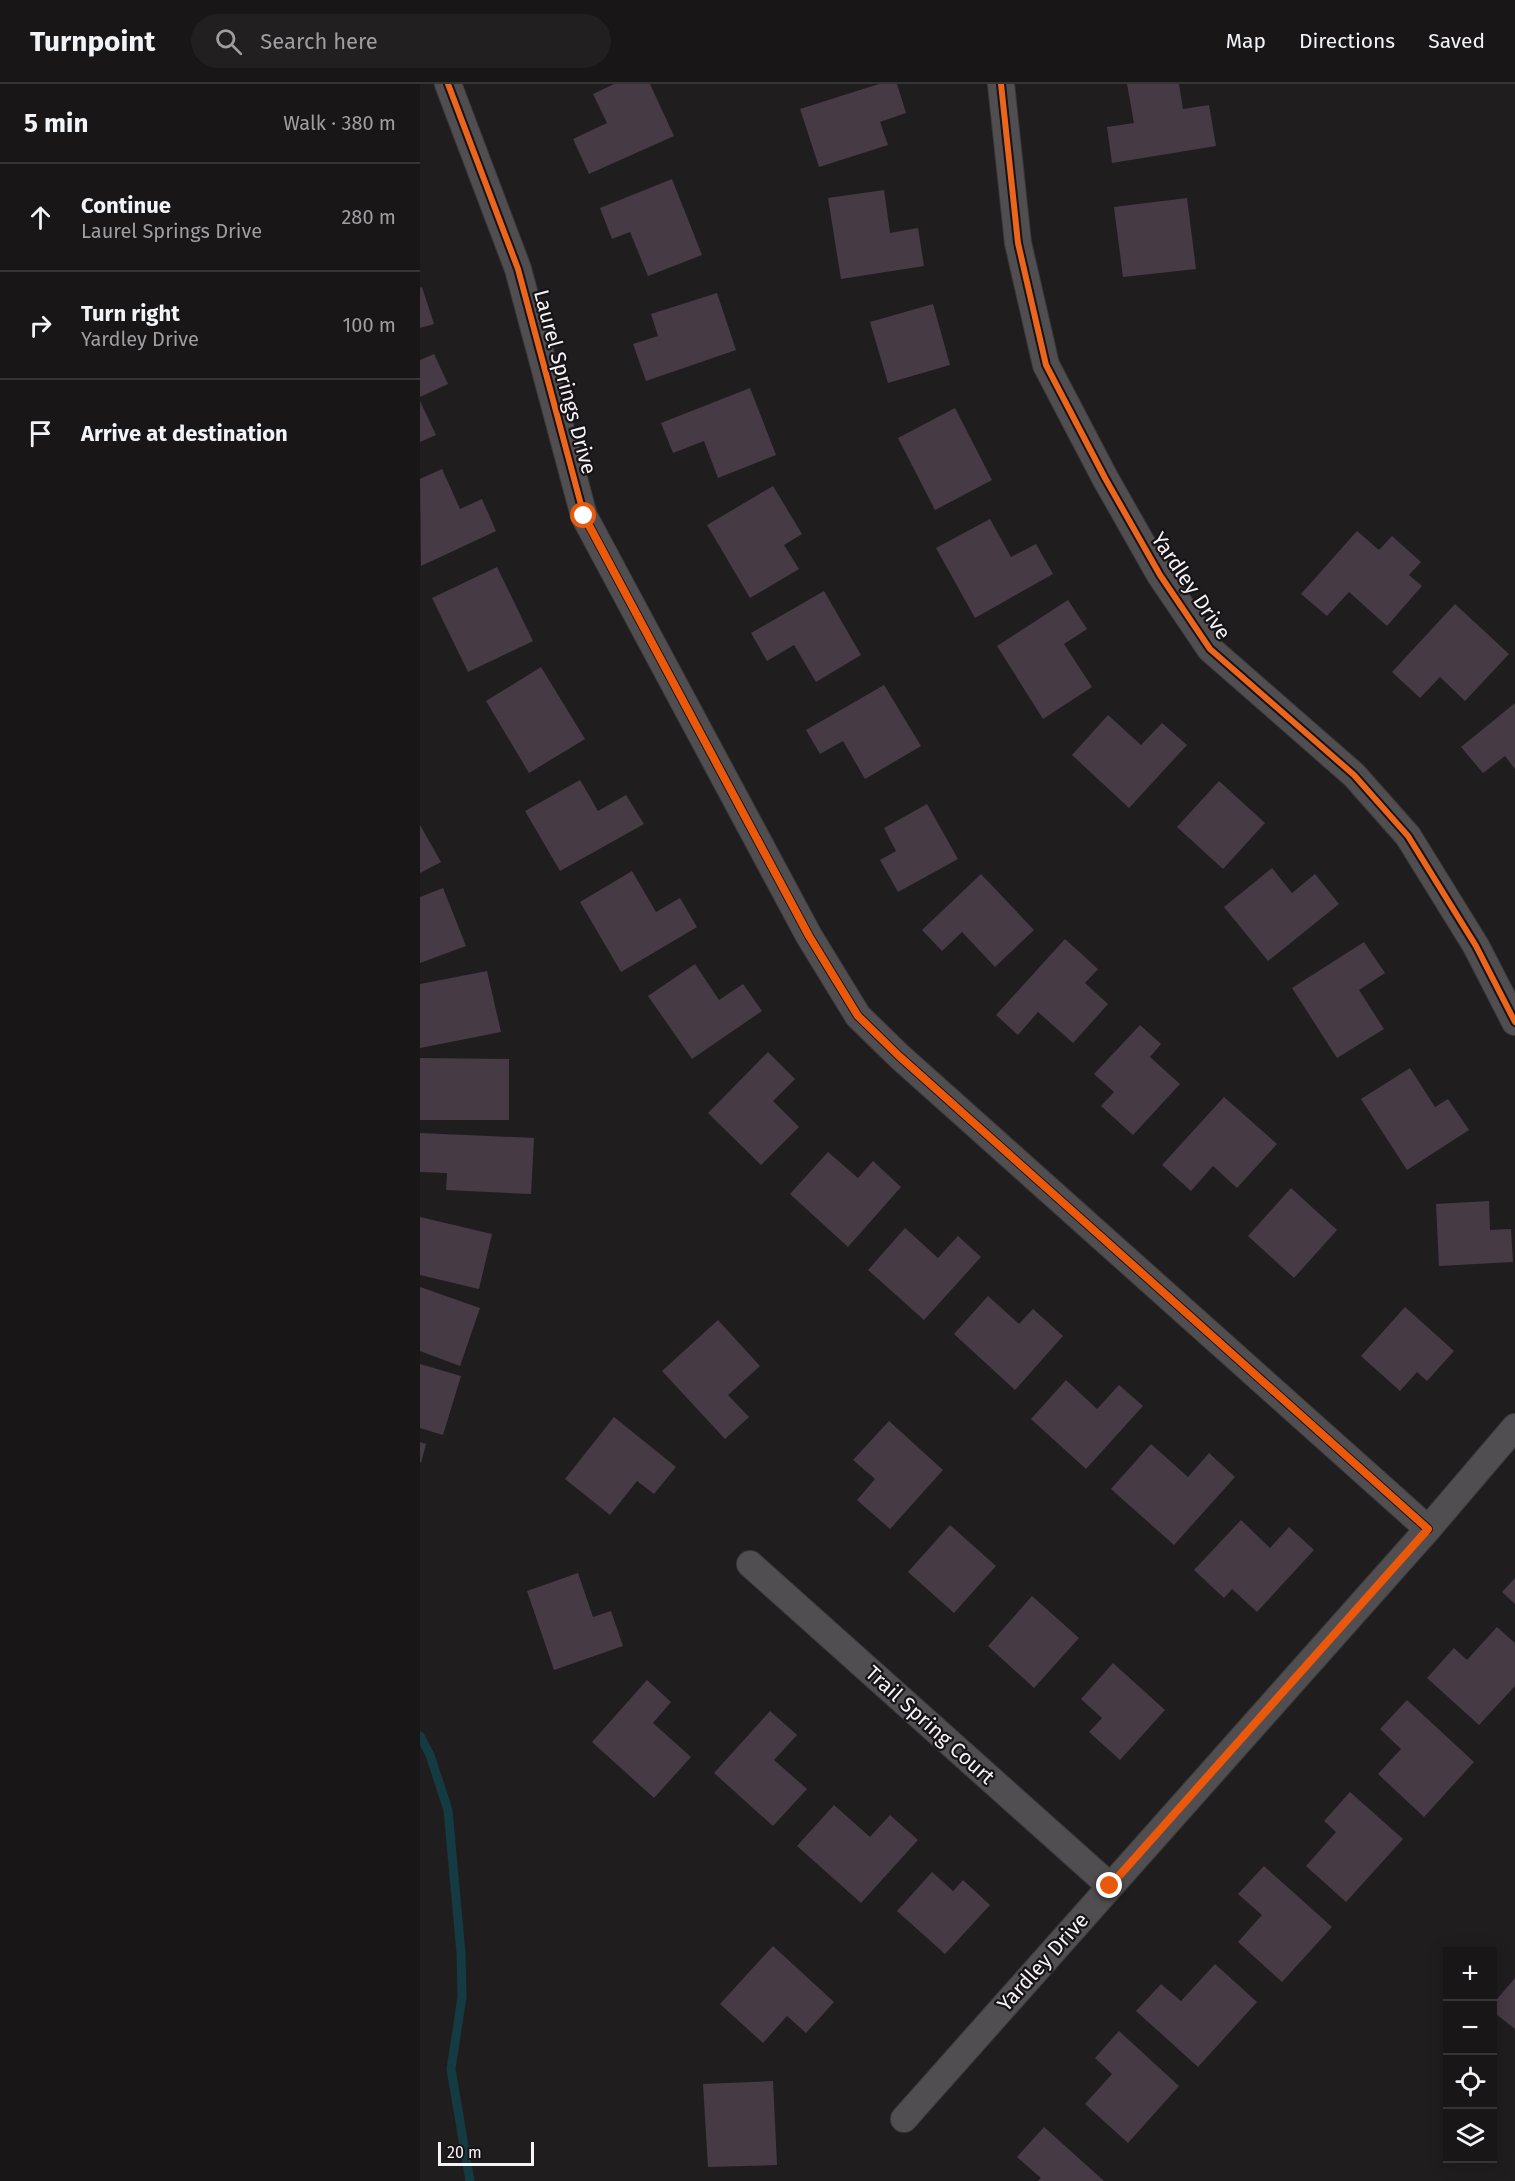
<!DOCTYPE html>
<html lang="en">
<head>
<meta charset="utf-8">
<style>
  :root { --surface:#181617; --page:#211f20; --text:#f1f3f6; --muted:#9f9fa1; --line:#363536 }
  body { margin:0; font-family:"Fira Sans",sans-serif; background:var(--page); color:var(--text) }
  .controls { position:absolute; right:18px; bottom:18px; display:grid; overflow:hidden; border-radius:0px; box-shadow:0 3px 15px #0003 }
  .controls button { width:54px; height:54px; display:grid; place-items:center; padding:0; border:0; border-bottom:2px solid var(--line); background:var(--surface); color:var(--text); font:30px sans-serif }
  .scale { position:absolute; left:18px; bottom:15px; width:96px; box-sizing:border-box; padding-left:6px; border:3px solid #f6f3f6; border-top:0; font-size:16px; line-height:21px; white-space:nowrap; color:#f6f3f6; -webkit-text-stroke:4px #171317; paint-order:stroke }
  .stop { position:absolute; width:18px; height:18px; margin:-14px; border:4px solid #ea580c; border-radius:50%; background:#fff }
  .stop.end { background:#ea580c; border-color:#fff; box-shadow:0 2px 6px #0008 }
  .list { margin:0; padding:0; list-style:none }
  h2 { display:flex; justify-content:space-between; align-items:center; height:78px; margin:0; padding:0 24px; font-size:26px }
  h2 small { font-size:20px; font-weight:400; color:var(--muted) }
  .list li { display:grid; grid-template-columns:39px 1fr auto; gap:18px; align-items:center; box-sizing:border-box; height:108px; padding:0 24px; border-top:2px solid var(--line) }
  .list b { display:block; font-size:22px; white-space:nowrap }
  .list p { margin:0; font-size:20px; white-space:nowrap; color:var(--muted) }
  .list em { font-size:20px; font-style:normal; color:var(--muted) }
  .icon { flex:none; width:33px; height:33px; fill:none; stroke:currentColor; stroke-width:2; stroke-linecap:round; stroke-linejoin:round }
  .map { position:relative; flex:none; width:1095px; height:2097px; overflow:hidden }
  header { display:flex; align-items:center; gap:36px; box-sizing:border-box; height:84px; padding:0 30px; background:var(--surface); border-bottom:2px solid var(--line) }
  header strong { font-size:28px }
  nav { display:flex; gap:33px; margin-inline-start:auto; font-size:21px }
  .search { width:420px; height:54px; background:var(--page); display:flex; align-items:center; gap:15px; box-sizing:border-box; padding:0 21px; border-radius:33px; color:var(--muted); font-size:22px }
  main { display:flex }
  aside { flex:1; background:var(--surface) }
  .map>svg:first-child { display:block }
</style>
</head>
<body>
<header>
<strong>Turnpoint</strong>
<div class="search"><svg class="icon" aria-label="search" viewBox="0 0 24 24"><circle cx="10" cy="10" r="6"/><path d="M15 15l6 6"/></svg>Search here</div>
<nav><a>Map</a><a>Directions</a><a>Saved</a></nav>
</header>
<main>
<aside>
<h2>5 min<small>Walk · 380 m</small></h2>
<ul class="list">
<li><svg class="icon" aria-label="ahead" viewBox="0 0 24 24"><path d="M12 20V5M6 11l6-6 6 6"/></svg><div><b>Continue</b><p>Laurel Springs Drive</p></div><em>280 m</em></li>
<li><svg class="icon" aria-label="right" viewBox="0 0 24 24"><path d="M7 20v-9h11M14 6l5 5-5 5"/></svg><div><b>Turn right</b><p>Yardley Drive</p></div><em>100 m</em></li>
<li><svg class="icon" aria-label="arrive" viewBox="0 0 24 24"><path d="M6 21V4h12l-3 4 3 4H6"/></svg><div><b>Arrive at destination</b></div></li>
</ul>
</aside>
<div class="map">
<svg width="1095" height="2097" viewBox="0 0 1095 2097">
  <rect width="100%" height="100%" fill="#201d1f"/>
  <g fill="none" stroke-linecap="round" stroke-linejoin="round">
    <path stroke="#143a42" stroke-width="9" d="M0 1652 10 1671 28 1726 41 1869 42 1913 31 1985 50 2097"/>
  </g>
  <path fill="#463a45" d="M194 0H230L254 52 169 90 153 55 187 39 173 10Z
    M459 0H477L486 29 460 38 468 61 399 83 380 25Z
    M707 0H759L763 25 789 21 796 62 692 79 687 43 714 39Z
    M252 95 282 171 228 192 210 148 192 155 180 124Z
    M464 106 470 149 498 144 504 182 421 195 408 114Z
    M767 114 776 185 703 193 694 123Z
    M2 203 14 240 0 244V204Z
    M297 209 316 266 226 297 213 260 238 252 231 230Z
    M513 220 530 281 468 299 450 238Z
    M14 270 28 300 0 313V276Z
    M330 304 356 371 298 394 284 357 253 369 241 339Z
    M0 317 16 351 0 358Z
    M535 324 572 396 515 426 478 354Z
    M22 385 40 425 62 415 76 447 1 482 0 395Z
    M353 402 382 450 364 461 379 485 330 514 287 441Z
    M570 435 591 473 616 460 633 490 555 534 516 464Z
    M937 447 959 466 972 452 1001 478 989 491 1002 502 967 542 929 508 907 532 881 510Z
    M77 483 113 557 48 588 12 514Z
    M404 507 441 571 396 598 374 561 347 577 331 549Z
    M648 516 667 545 644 560 672 603 623 635 577 562Z
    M1035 520 1089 570 1045 617 1020 593 1000 614 972 588Z
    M121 583 165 655 109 689 66 617Z
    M464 601 501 662 445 695 423 657 400 670 386 646Z
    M1095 619V685L1085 672 1063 689 1041 663Z
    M688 631 721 661 742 639 767 661 709 724 652 671Z
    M160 696 178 727 206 711 224 740 140 787 105 727Z
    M799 697 845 739 803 785 757 743Z
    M507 720 538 775 478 808 460 776 476 767 464 744Z
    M0 741 21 778 0 789Z
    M852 784 872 809 895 790 919 820 848 877 804 823Z
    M212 787 236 828 260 814 277 843 201 888 160 818Z
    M561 790 614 846 575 883 542 848 522 867 502 846Z
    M23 804 46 862 0 879V813Z
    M645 855 678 885 665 899 688 920 653 959 618 928 598 951 576 931Z
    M944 858 965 889 939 906 964 945 917 974 872 904Z
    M275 880 299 916 323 900 342 927 272 975 228 912Z
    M67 887 81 948 0 964V900Z
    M720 941 741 960 730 973 760 1000 713 1051 681 1022 694 1008 674 990Z
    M348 968 375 995 353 1017 379 1043 341 1081 288 1029Z
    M0 974 89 975V1036H0Z
    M990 984 1015 1023 1028 1015 1049 1046 987 1086 941 1015Z
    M804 1013 857 1060 817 1104 793 1082 771 1107 742 1081Z
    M0 1049 114 1054 111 1110 26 1106 27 1089 0 1088Z
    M408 1068 438 1094 453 1077 481 1103 428 1163 370 1110Z
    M871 1104 917 1146 874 1194 828 1152Z
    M1069 1117 1070 1146 1091 1145 1093 1178 1019 1182 1016 1120Z
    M0 1133 72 1150 59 1205 0 1191Z
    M485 1144 518 1174 538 1152 561 1173 504 1236 448 1186Z
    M0 1203 60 1224 40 1282 0 1267Z
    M568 1212 599 1240 613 1225 643 1252 595 1306 534 1250Z
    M985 1223 1034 1267 1007 1297 997 1288 980 1307 941 1272Z
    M298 1236 340 1282 308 1311 329 1333 305 1355 242 1287Z
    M0 1280 41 1292 23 1351 0 1344Z
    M646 1296 677 1325 699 1301 723 1322 666 1385 611 1335Z
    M194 1333 256 1383 234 1410 217 1397 190 1431 145 1395Z
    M469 1337 523 1386 470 1445 437 1416 455 1395 433 1376Z
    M0 1358 6 1360 1 1379 0 1378Z
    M731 1360 768 1393 789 1369 815 1393 754 1461 691 1405Z
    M821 1436 850 1464 869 1443 894 1466 837 1528 812 1505 804 1514 774 1486Z
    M530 1441 576 1482 534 1529 488 1488Z
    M158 1489 173 1533 191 1527 203 1562 134 1586 107 1507Z
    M1095 1494V1520L1082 1508Z
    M612 1512 659 1554 614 1604 568 1562Z
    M1077 1543 1095 1559V1602L1059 1641 1007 1594 1034 1564 1047 1576Z
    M693 1579 745 1626 700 1676 669 1648 682 1634 661 1615Z
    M227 1596 251 1618 233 1639 271 1673 234 1714 172 1658Z
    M987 1616 1054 1678 1004 1733 958 1690 981 1665 960 1645Z
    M350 1627 377 1651 354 1676 387 1705 353 1742 294 1689Z
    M930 1708 983 1755 926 1818 886 1782 916 1748 904 1737Z
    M414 1721 450 1753 470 1731 498 1756 441 1819 377 1762Z
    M844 1782 912 1843 862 1898 818 1858 842 1831 818 1810Z
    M512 1788 533 1807 543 1796 570 1821 525 1870 477 1827Z
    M353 1862 414 1918 386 1949 367 1932 343 1959 300 1920Z
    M795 1880 837 1918 778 1983 716 1927 741 1900 761 1917Z
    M1095 1894V1945L1072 1927V1921Z
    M699 1947 759 2002 708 2059 665 2020 692 1990 675 1974Z
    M353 1997 357 2081 288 2083 283 2000Z
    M624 2043 684 2097H618L621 2094 597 2073Z"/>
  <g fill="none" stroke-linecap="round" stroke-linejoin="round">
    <defs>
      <path id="street" d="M28 0 98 185 164 432 389 852 438 932 479 972 1008 1445
        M581 0 598 159 626 281 685 394 740 491 790 565 934 691 988 752 1056 862 1095 938
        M330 1480 690 1802
        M484 2035 1008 1445 1095 1343"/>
    </defs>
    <use href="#street" stroke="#3c3a3c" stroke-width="28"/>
    <use href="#street" stroke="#504e50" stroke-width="26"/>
    <defs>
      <path id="cycleway" d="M28 0 98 185 164 432 389 852 438 932 479 972 1008 1445
        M581 0 598 159 626 281 685 394 740 491 790 565 934 691 988 752 1056 862 1095 938"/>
    </defs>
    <use href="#cycleway" stroke="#171317" stroke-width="10"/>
    <use href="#cycleway" stroke="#eb651d" stroke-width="6"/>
  </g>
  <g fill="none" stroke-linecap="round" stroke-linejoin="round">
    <path stroke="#ea580c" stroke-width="8" d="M164 432 389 852 438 932 479 972 1008 1445 690 1802"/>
  </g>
  <g text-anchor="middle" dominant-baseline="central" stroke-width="4.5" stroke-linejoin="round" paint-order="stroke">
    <g font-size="21" fill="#f6f3f6" stroke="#171317">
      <text transform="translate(145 298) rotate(75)">Laurel Springs Drive</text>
      <text transform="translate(771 502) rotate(56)">Yardley Drive</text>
      <text transform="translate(510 1641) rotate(42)">Trail Spring Court</text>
      <text transform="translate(623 1878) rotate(-48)">Yardley Drive</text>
    </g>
  </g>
</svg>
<div class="controls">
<button>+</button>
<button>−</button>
<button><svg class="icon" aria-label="locate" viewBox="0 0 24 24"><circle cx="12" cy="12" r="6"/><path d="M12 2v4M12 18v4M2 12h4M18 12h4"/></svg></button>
<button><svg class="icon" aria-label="layers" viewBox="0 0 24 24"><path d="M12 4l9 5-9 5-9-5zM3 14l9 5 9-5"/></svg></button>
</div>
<div class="scale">20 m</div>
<div class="stop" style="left:164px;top:432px"></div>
<div class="stop end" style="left:690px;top:1802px"></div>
</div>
</main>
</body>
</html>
